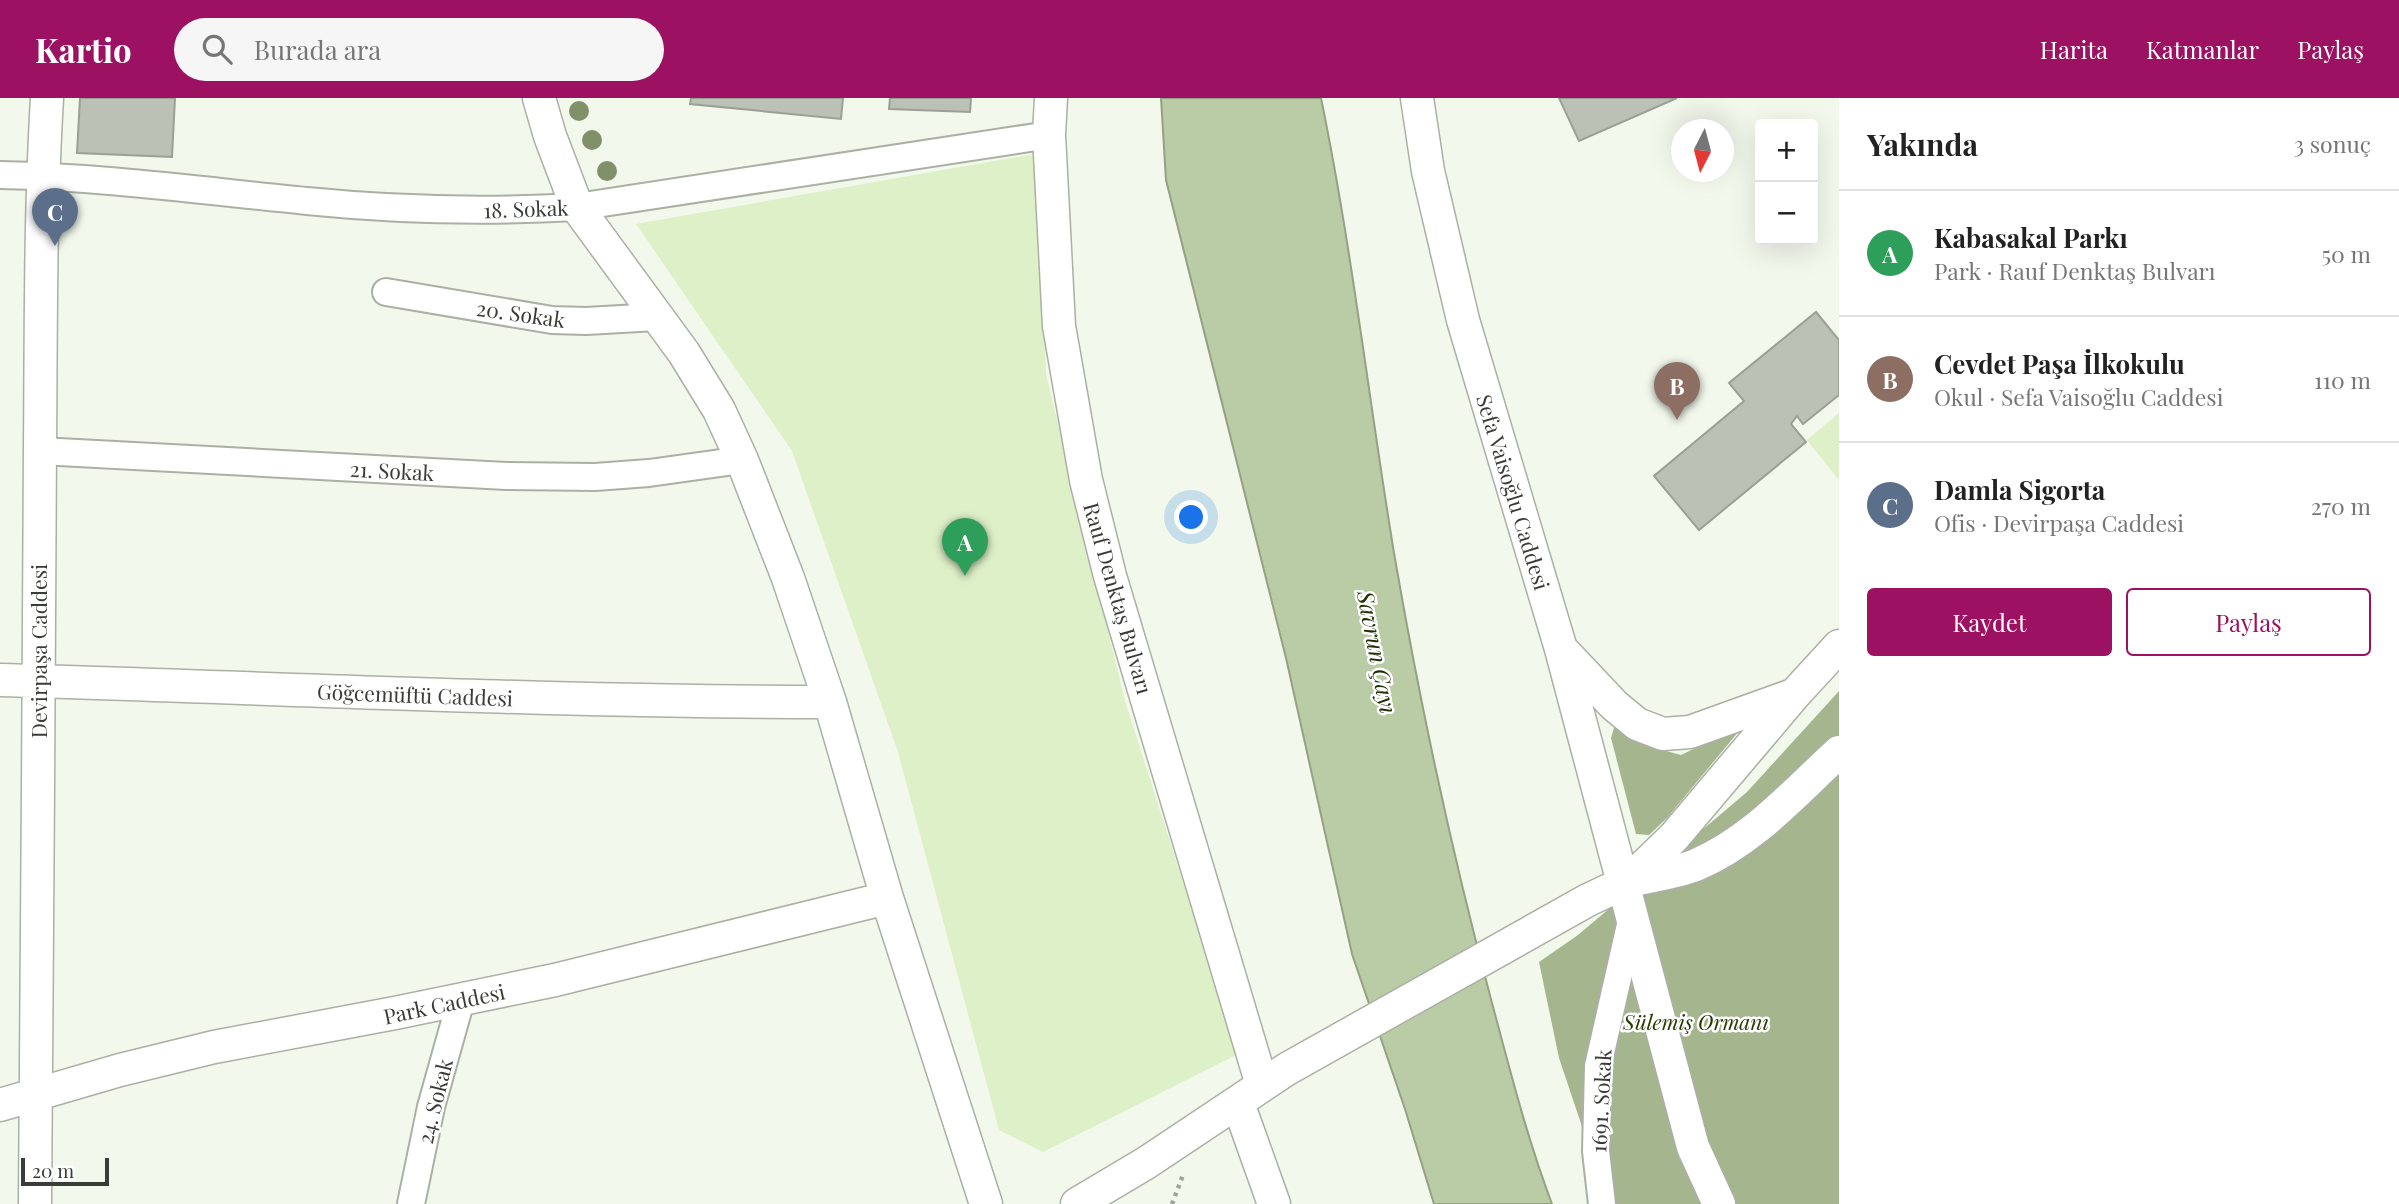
<!DOCTYPE html>
<html lang="tr">
<head>
<meta charset="utf-8">
<style>
  :root { --surface:#fff; --page:#f6f6f6; --text:#222; --muted:#767676; --line:#e0e0e0; --accent:#9c1161 }
  body { margin:0; font-family:"Playfair Display",serif; background:var(--page); color:var(--text) }
  .controls { position:absolute; right:21px; top:21px; display:grid; overflow:hidden; border-radius:7px; box-shadow:0 7px 28px #0002 }
  .controls button { width:63px; height:63px; display:grid; place-items:center; padding:0; border:0; border-bottom:2px solid var(--line); background:var(--surface); color:var(--text); font:35px sans-serif }
  .compass { position:absolute; left:1671px; top:21px; width:63px; height:63px; border-radius:50%; background:var(--surface); box-shadow:0 7px 28px #0002; rotate:186deg }
  .scale { position:absolute; left:21px; bottom:18px; width:88px; box-sizing:border-box; padding-left:7px; border:4px solid #3a3c38; border-top:0; font-size:19px; line-height:24px; white-space:nowrap; color:#3a3c38; -webkit-text-stroke:5px #fff; paint-order:stroke }
  .you { position:absolute; left:1192px; top:420px; width:24px; height:24px; margin:-18px; border:5px solid #fff; border-radius:50%; background:#1a73e8; box-shadow:0 0 0 10px #1a73e833 }
  .badge { display:grid; place-items:center; width:46px; height:46px; border-radius:50%; background:var(--accent); color:#fff; font-size:23px; font-weight:700 }
  .pin { position:absolute; translate:-50% -58px; filter:drop-shadow(0 2px 4px #0008) }
  .pin::after { content:''; position:absolute; top:37px; width:24px; height:21px; background:inherit; clip-path:polygon(0 0,100% 0,50% 100%) }
  .list { margin:0; padding:0; list-style:none }
  h2 { display:flex; justify-content:space-between; align-items:center; height:91px; margin:0; padding:0 28px; font-size:30px }
  h2 small { font-size:23px; font-weight:400; color:var(--muted) }
  .list li { display:grid; grid-template-columns:46px 1fr auto; gap:21px; align-items:center; box-sizing:border-box; height:126px; padding:0 28px; border-top:2px solid var(--line) }
  .list b { display:block; font-size:26px; white-space:nowrap }
  .list p { margin:0; font-size:23px; white-space:nowrap; color:var(--muted) }
  .list em { font-size:23px; font-style:normal; color:var(--muted) }
  .actions { display:flex; gap:14px; padding:21px 28px }
  .actions a { flex:1; padding:16px 0; border:2px solid var(--accent); border-radius:7px; text-align:center; font-size:24px; color:var(--accent) }
  .actions .main { background:var(--accent); color:#fff }
  .icon { flex:none; width:38px; height:38px; fill:none; stroke:currentColor; stroke-width:2; stroke-linecap:round; stroke-linejoin:round }
  .map { position:relative; flex:none; width:1839px; height:1106px; overflow:hidden }
  header { display:flex; align-items:center; gap:42px; box-sizing:border-box; height:98px; padding:0 35px; background:var(--accent); color:#fff }
  header strong { font-size:33px }
  nav { display:flex; gap:38px; margin-inline-start:auto; font-size:24px }
  .search { width:490px; height:63px; background:var(--page); display:flex; align-items:center; gap:18px; box-sizing:border-box; padding:0 24px; border-radius:38px; color:var(--muted); font-size:26px }
  main { display:flex }
  aside { flex:1; background:var(--surface) }
  .map>svg:first-child { display:block }
</style>
</head>
<body>
<header>
<strong>Kartio</strong>
<div class="search"><svg class="icon" aria-label="search" viewBox="0 0 24 24"><circle cx="10" cy="10" r="6"/><path d="M15 15l6 6"/></svg>Burada ara</div>
<nav><a>Harita</a><a>Katmanlar</a><a>Paylaş</a></nav>
</header>
<main>
<div class="map">
<svg width="1839" height="1106" viewBox="0 0 1839 1106">
  <rect width="100%" height="100%" fill="#f2f8ec"/>
  <path fill="#def0c8" d="M1040 55 1046 276 1125 603 1238 956 1043 1054 999 1032 898 654 792 353 636 126Z
    M1839 315V382L1807 342Z"/>
  <path fill="#a5b68f" d="M1839 593V1106H1608L1559 960 1539 864 1578 837 1747 694Z
    M1744 627 1667 720 1649 737 1636 736 1611 640 1614 630 1628 632 1644 647 1681 657Z"/>
  <path fill="#bacca5" stroke="#94a184" stroke-width="2" d="M1161 0H1321C1352 151 1369 303 1394 455 1420 606 1452 756 1492 905 1510 972 1527 1040 1552 1106H1434L1405 1011 1352 856 1286 560 1166 82Z"/>
  <path fill="#bcc1b6" stroke="#9ba096" stroke-width="2" d="M80 0H175L172 59 77 55Z
    M691 0H843L841 21 690 6Z
    M890 0H971L970 14 889 11Z
    M1559 0H1677L1579 43Z
    M1816 214 1839 242V297L1803 326 1797 318 1791 326 1806 344 1699 432 1654 378 1744 303 1729 285Z"/>
  <g fill="none" stroke-linecap="round" stroke-linejoin="round">
    <defs>
      <path id="minor" d="M0 77C103 79 205 93 307 103 396 112 487 114 577 109L1049 37
        M386 194 552 222 586 223 657 219
        M40 353 506 378 595 379 649 375 742 362
        M411 1106 431 1009 461 902
        M1602 1106 1596 1053 1598 968 1632 818"/>
      <path id="tertiary" d="M539 0 550 38 577 109 684 255 719 312 742 362 788 480 830 604 887 800 986 1106
        M1051 0 1049 37 1059 228 1086 382 1110 478 1262 987
        M1417 0 1428 73 1463 222 1561 551 1693 1049 1719 1106
        M1564 554 1614 607 1637 626 1663 636 1690 634 1793 597
        M0 582C277 590 553 604 830 604
        M1629 783C1651 778 1676 775 1696 767 1753 743 1795 694 1839 654
        M1238 1005 1274 1106
        M0 1007 120 972 214 949 395 915 555 882 887 800
        M35 1106C39 854 37 602 40 350 41 233 40 117 47 0
        M1077 1106 1146 1065 1287 971 1588 802 1624 785 1642 770 1674 739 1794 597 1839 548"/>
    </defs>
    <use href="#minor" stroke="#abb0a5" stroke-width="30"/>
    <use href="#tertiary" stroke="#abb0a5" stroke-width="35"/>
    <path stroke="#9ea29a" stroke-width="4.5" stroke-dasharray="3.5 5" stroke-linecap="butt" d="M1172 1106 1183 1077"/>
    <use href="#minor" stroke="#fff" stroke-width="26"/>
    <use href="#tertiary" stroke="#fff" stroke-width="32"/>
  </g>
  <g fill="#82906a">
    <circle cx="579" cy="13" r="10"/>
    <circle cx="592" cy="42" r="10"/>
    <circle cx="607" cy="73" r="10"/>
  </g>
  <g text-anchor="middle" dominant-baseline="central" stroke-width="5" stroke-linejoin="round" paint-order="stroke">
    <g font-size="21" fill="#3a3c38" stroke="#fff">
      <text transform="translate(526 110) rotate(-2)">18. Sokak</text>
      <text transform="translate(521 215) rotate(8)">20. Sokak</text>
      <text transform="translate(392 372) rotate(3)">21. Sokak</text>
      <text transform="translate(1514 394) rotate(73)">Sefa Vaisoğlu Caddesi</text>
      <text transform="translate(1119 500) rotate(74)">Rauf Denktaş Bulvarı</text>
      <text transform="translate(38 553) rotate(-90)">Devirpaşa Caddesi</text>
      <text transform="translate(415 596) rotate(2)">Göğcemüftü Caddesi</text>
      <text transform="translate(444 905) rotate(-12)">Park Caddesi</text>
      <text transform="translate(434 1003) rotate(-76)">24. Sokak</text>
      <text transform="translate(1600 1003) rotate(-87)">1691. Sokak</text>
    </g>
    <g font-size="21" font-style="italic" fill="#273b00" stroke="#fff">
      <text x="1696" y="923">Sülemiş Ormanı</text>
    </g>
    <g font-size="23" font-style="italic" fill="#202f03" stroke="#fff">
      <text transform="translate(1378 554) rotate(79)">Savrun Çayı</text>
    </g>
  </g>
</svg>
<div class="controls">
<button>+</button>
<button>−</button>
</div>
<svg class="compass" viewBox="-18 -18 36 36"><path d="M0-13l5 13h-10z" fill="#e53935"/><path d="M0 13l5-13h-10z" fill="#767676"/></svg>
<div class="scale">20 m</div>
<div class="you"></div>
<div class="pin badge" style="left:965px;top:478px;background:#2e9e5b">A</div>
<div class="pin badge" style="left:1677px;top:322px;background:#8d6e63">B</div>
<div class="pin badge" style="left:55px;top:148px;background:#5c6f8a">C</div>
</div>
<aside>
<h2>Yakında<small>3 sonuç</small></h2>
<ul class="list">
<li><span class="badge" style="background:#2e9e5b">A</span><div><b>Kabasakal Parkı</b><p>Park · Rauf Denktaş Bulvarı</p></div><em>50 m</em></li>
<li><span class="badge" style="background:#8d6e63">B</span><div><b>Cevdet Paşa İlkokulu</b><p>Okul · Sefa Vaisoğlu Caddesi</p></div><em>110 m</em></li>
<li><span class="badge" style="background:#5c6f8a">C</span><div><b>Damla Sigorta</b><p>Ofis · Devirpaşa Caddesi</p></div><em>270 m</em></li>
</ul>
<div class="actions"><a class="main">Kaydet</a><a>Paylaş</a></div>
</aside>
</main>
</body>
</html>
